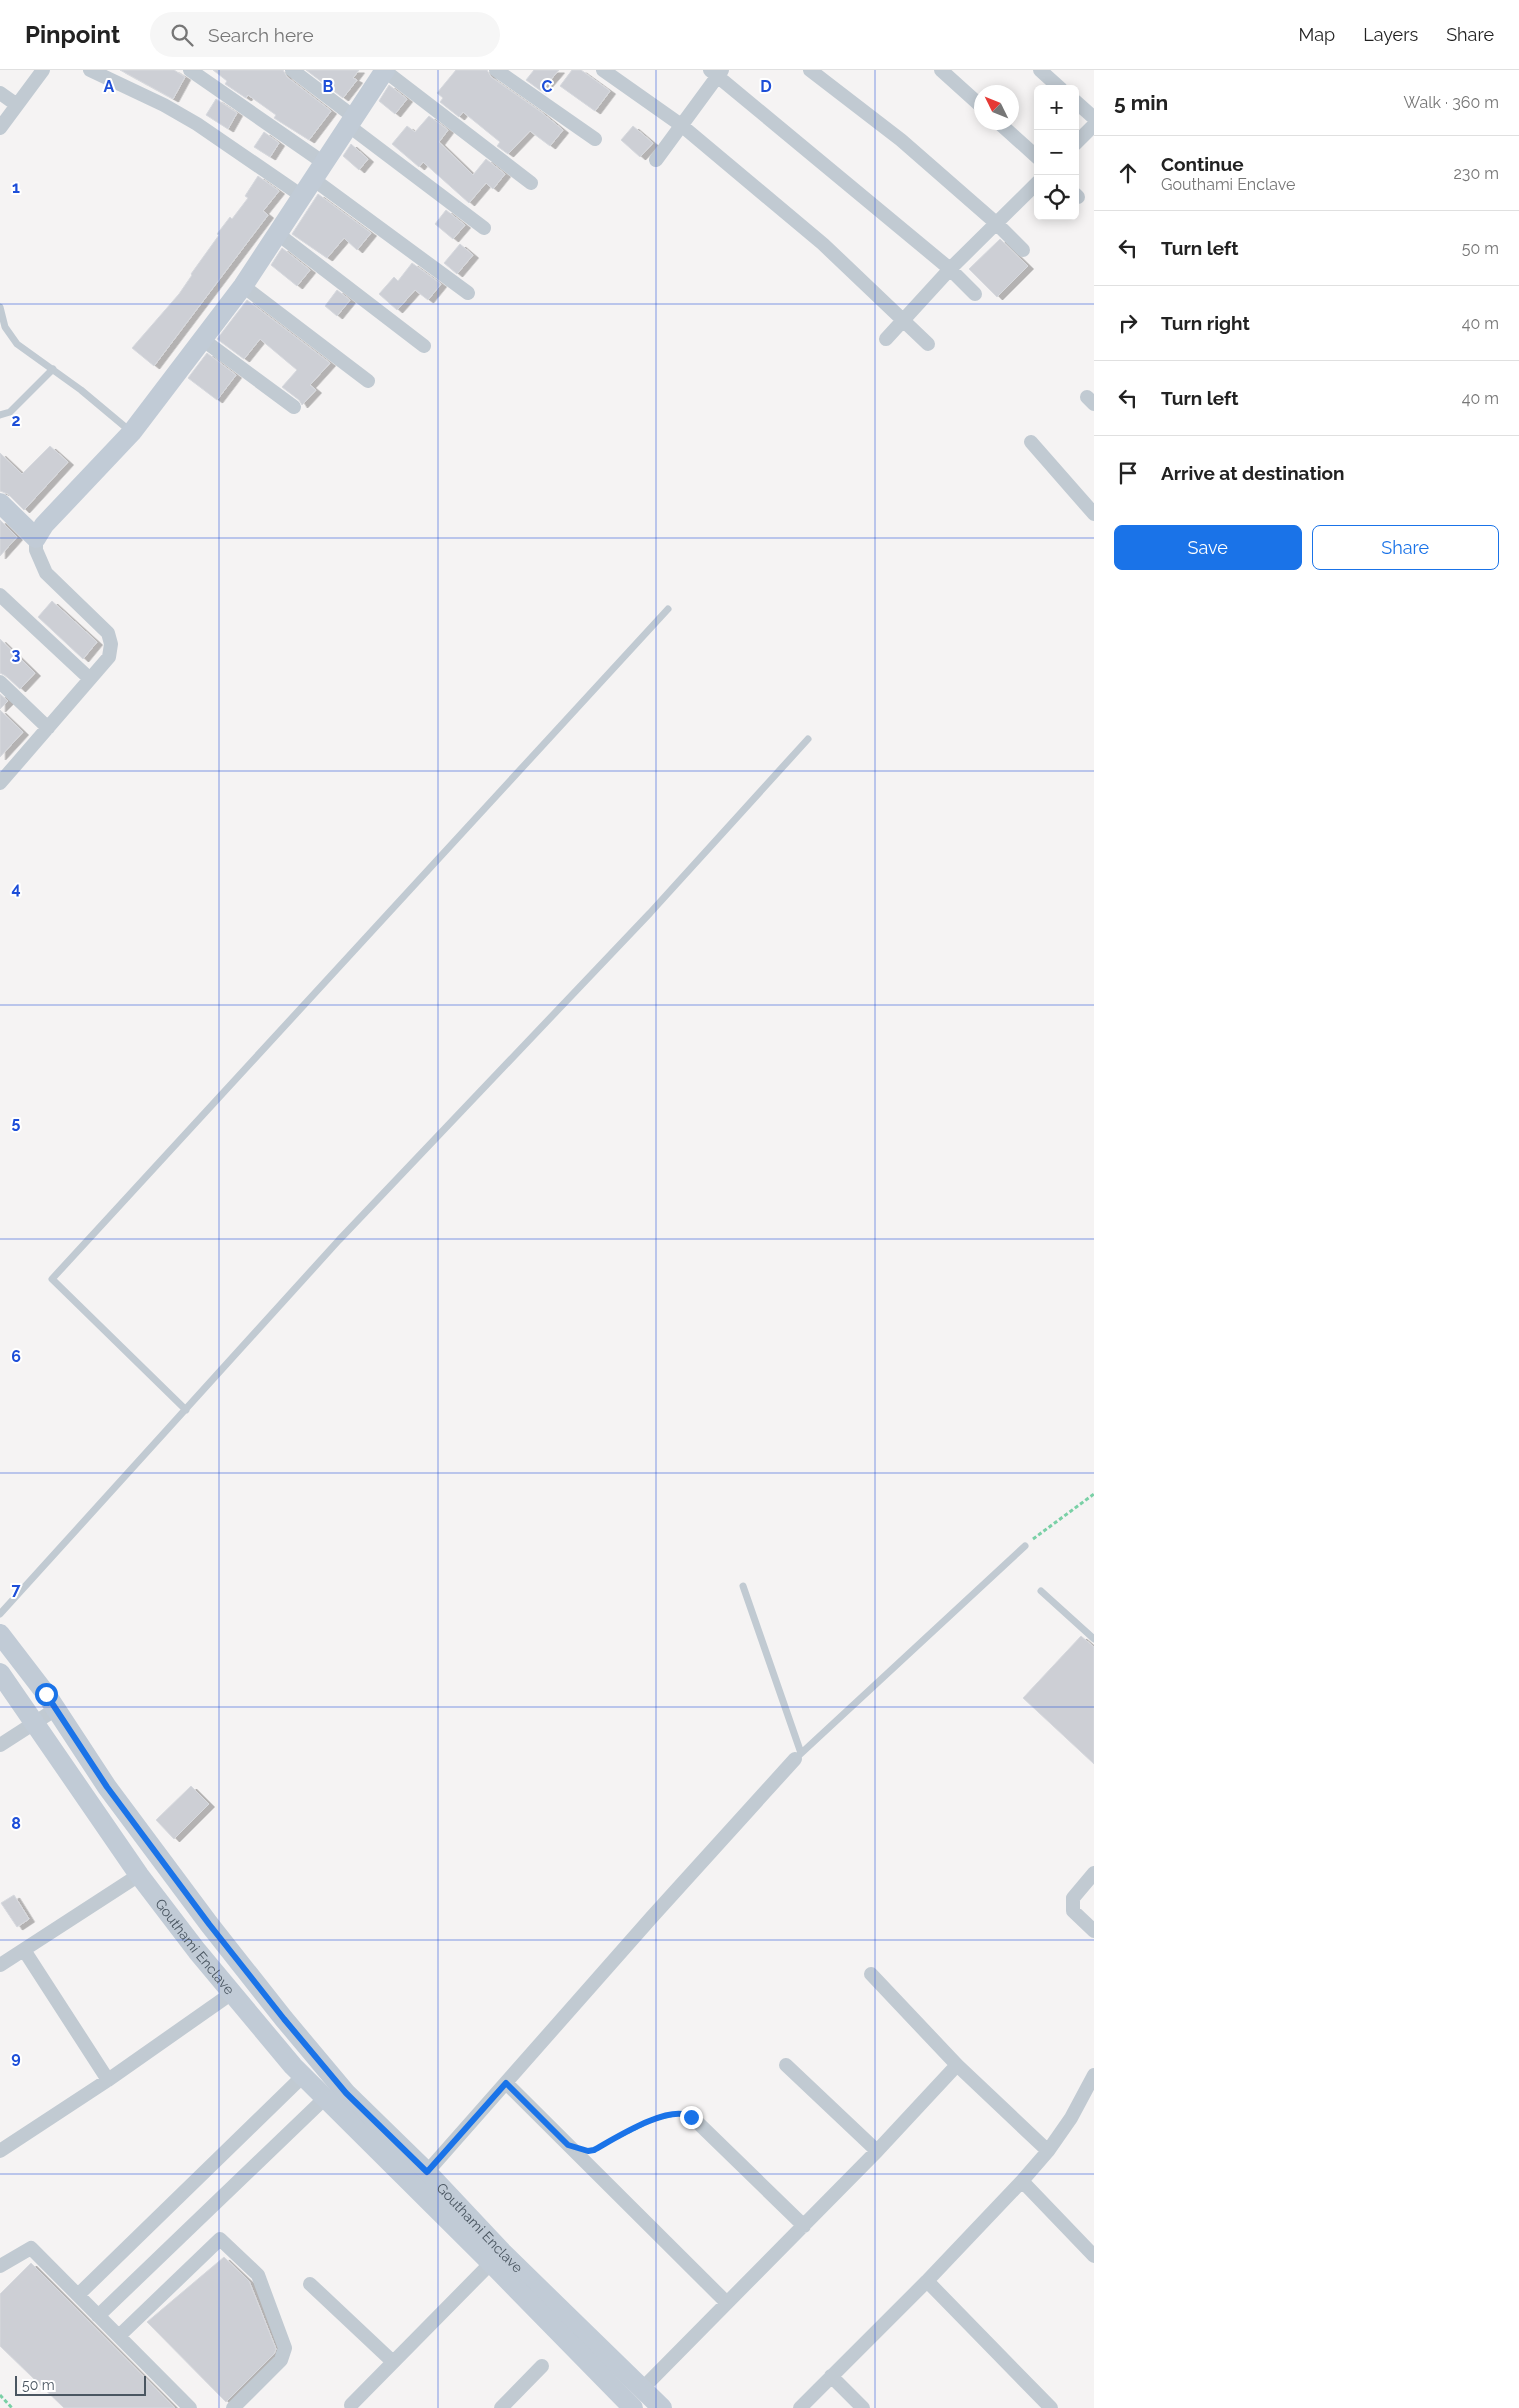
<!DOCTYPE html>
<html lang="en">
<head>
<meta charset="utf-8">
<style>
  :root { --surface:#fff; --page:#f6f6f6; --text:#222; --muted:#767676; --line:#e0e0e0; --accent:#1a73e8 }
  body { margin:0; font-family:Raleway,sans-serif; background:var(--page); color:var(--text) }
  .controls { position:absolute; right:15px; top:15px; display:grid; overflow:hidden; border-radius:8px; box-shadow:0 2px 12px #0003 }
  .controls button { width:45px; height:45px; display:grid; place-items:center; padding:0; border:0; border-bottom:1px solid var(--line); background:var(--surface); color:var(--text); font:25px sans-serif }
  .compass { position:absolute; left:974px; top:15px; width:45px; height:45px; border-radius:50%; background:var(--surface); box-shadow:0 2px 12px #0003; rotate:313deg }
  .scale { position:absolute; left:15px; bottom:12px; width:131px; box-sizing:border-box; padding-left:5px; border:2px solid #4a5661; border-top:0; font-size:14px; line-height:18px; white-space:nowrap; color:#4a5661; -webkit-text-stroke:4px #fff; paint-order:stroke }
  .stop { position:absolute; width:15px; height:15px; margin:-11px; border:4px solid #1a73e8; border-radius:50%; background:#fff }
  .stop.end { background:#1a73e8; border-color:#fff; box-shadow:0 1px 5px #0008 }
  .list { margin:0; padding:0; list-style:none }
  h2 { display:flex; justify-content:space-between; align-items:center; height:65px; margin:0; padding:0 20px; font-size:21px }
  h2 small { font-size:16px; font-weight:400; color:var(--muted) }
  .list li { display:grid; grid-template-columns:32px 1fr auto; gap:15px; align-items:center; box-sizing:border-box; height:75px; padding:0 20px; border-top:1px solid var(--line) }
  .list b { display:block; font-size:19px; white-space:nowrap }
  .list p { margin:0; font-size:16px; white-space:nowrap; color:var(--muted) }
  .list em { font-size:16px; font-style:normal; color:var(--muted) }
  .actions { display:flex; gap:10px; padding:15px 20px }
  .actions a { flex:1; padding:11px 0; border:1px solid var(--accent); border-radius:8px; text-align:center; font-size:18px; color:var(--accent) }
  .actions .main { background:var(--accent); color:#fff }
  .icon { flex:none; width:28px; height:28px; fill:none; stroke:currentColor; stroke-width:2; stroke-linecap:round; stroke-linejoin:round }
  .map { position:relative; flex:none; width:1094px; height:2338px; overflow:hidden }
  header { display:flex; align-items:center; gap:30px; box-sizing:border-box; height:70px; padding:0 25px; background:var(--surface); border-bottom:1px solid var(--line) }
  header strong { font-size:24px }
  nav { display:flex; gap:28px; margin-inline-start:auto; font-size:18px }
  .search { width:350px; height:45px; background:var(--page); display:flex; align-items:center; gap:12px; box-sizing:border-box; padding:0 18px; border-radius:28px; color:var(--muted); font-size:19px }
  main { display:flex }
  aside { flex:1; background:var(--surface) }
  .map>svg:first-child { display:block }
</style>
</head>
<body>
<header>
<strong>Pinpoint</strong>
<div class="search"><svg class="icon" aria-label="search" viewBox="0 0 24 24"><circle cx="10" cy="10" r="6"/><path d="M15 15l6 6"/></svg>Search here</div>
<nav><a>Map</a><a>Layers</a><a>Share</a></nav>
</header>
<main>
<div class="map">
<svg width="1094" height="2338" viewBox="0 0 1094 2338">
  <defs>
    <filter id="shadow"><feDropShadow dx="5.5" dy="3" stdDeviation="0" flood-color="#0004"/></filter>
  </defs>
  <rect width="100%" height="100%" fill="#f5f3f3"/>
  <path fill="#cdcfd5" stroke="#d7d9de" filter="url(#shadow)" d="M120 0H174L185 7 173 29Z
    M213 0H283L287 7 331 41 309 70 274 48 276 45 248 25 246 28 225 14 227 11Z
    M306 0H359L353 8 357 10 343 28Z
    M456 0H487L491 7 541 42 563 60 550 76 530 61 508 84 497 76 500 72 463 42 459 47 440 32 443 28 437 23Z
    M534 0H559L541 21 526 10Z
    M572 0H581L610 21 595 41 560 16Z
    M389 15 407 29 395 44 379 31Z
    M216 29 237 43 228 59 206 45Z
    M429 46 448 60 439 72 473 105 486 89 505 104 493 119 486 113 469 133 423 92 419 97 392 74 407 56 415 62Z
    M633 56 653 73 640 87 621 70Z
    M264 62 279 73 270 87 254 77Z
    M351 74 368 89 359 100 343 86Z
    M258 106 279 121 263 141 268 145 154 296 132 278 179 224 192 205 191 204 219 165 217 164 230 147 232 149 248 128 245 126Z
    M318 124 371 163 357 180 344 168 327 188 292 164Z
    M446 140 465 155 453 169 435 154Z
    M1000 169 1028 196 997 227 969 199Z
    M460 174 473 185 457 204 444 193Z
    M282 178 310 200 297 216 271 195Z
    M412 193 441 214 428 230 415 220 397 240 379 224 394 207 398 211Z
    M337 220 350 230 337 246 325 236Z
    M247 230 330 293 310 315 316 320 302 335 299 330 282 317 297 300 260 269 244 289 217 269Z
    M207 283 236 305 217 330 188 308Z
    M50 376 68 392 24 440 8 424 0 421V383L22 404Z
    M0 450 17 467 0 486Z
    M52 531 97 572 83 589 38 547Z
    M0 569 35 603 20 619 6 606 0 603Z
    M0 624 8 631 0 639Z
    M0 640 23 662 0 687Z
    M1081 1566 1094 1577V1694L1023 1628Z
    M191 1716 209 1734 174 1769 156 1750Z
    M14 1825 29 1849 17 1857 1 1833Z
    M224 2187 249 2211 276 2279 274 2284 226 2332 147 2252Z
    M31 2193 175 2338H64L0 2276V2224Z"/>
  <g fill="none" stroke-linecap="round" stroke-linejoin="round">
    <path stroke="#7ad0a6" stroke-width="3" stroke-dasharray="4 2.5" stroke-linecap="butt" d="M1033 1469 1094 1424
      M593 2080 653 2050 683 2043
      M0 2325 12 2338"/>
    <path stroke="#c1cad2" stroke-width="7" d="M0 237 5 257 17 274 81 320 130 361
      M0 345 10 342 53 299
      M186 1340 52 1209 668 539
      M743 1516 801 1683
      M1041 1521 1094 1569
      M0 1544 339 1170 650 843 808 669
      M795 1689 1025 1476"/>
    <path stroke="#c1cad2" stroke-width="14" d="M90 0 164 35 197 54 302 126
      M190 0 324 93
      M292 0 354 47
      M496 0 595 69
      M603 0 681 55 823 174 928 274
      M710 0 950 199 975 224
      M810 0 901 70 996 153 1023 180
      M941 0 982 37
      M1040 0 1061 19
      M385 1 531 113
      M0 23 17 35
      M1075 31 1094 48
      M998 52 1038 88
      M349 56 484 158
      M0 58 43 0
      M1075 74 1094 55
      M656 90 722 0
      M313 109 468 223
      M1075 124 1078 127
      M278 164 424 276
      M243 216 368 311
      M202 269 294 337
      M886 269 950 199 1038 112
      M1087 327 1094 334
      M1031 372 1094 444
      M0 525 90 609
      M0 612 48 658
      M0 713 109 587 111 574 108 563 46 503 36 480V468
      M0 1675 56 1639
      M1094 1803 1073 1828V1841L1094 1861
      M24 1880 108 2010
      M0 1895 139 1805
      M871 1904 957 1995 1048 2081
      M786 1995 877 2081
      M506 2013 726 2232
      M695 2050 804 2156
      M0 2081 108 2010 232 1923
      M427 2102 651 1848 795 1689
      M1022 2111 1094 2186
      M0 2196 31 2178 190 2338
      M927 2211 1051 2338
      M310 2214 393 2292
      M78 2225 303 2006
      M98 2246 324 2029
      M119 2266 220 2169 258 2205 285 2278 281 2290 233 2338
      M831 2306 863 2338
      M642 2319 877 2081 957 1995
      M351 2335 491 2193
      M501 2338 542 2296
      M800 2338 927 2211 1022 2111 1048 2081 1071 2048 1094 2005"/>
    <g stroke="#c1cbd6" stroke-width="20">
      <path d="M0 433 36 468 44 455 132 362 243 216 385 0"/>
      <path id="s1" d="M0 1564 46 1624 107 1717 209 1854 284 1949 346 2023 427 2102 503 2183 662 2338"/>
      <path id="s2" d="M0 1603 139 1805 197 1881 293 1996 491 2193 633 2338"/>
    </g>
  </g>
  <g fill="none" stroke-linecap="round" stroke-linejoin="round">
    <path stroke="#1a73e8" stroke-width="6" d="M46 1624 107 1717 209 1854 284 1949 346 2023 427 2102 506 2013 568 2075 588 2081 594 2080C614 2069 670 2033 691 2047"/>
  </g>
  <path fill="none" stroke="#1d4ed8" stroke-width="1" stroke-opacity="0.55" d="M219 0V2338M438 0V2338M656 0V2338M875 0V2338M0 234H1094M0 468H1094M0 701H1094M0 935H1094M0 1169H1094M0 1403H1094M0 1637H1094M0 1870H1094M0 2104H1094"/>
  <g text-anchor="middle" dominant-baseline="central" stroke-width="4" stroke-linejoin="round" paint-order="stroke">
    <g font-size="14" fill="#4a5661" stroke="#fff">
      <text stroke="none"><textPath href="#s2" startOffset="336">Gouthami Enclave</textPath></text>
      <text stroke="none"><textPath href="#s1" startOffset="765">Gouthami Enclave</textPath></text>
    </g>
  </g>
  <g font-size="16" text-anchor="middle" font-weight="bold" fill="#1d4ed8" stroke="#fff" stroke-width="4" stroke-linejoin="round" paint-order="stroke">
    <text x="109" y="22">A</text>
    <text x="328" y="22">B</text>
    <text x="547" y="22">C</text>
    <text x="766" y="22">D</text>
    <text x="16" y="123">1</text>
    <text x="16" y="356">2</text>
    <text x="16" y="590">3</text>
    <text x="16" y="824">4</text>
    <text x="16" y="1058">5</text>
    <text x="16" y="1292">6</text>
    <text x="16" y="1525">7</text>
    <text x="16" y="1759">8</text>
    <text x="16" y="1993">9</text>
  </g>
</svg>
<div class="controls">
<button>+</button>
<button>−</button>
<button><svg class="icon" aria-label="locate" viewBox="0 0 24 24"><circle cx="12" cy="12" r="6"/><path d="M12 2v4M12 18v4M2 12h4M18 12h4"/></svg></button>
</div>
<svg class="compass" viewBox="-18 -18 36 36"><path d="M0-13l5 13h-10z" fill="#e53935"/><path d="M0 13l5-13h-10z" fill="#767676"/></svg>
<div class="scale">50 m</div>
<div class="stop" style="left:46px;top:1624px"></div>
<div class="stop end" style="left:691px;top:2047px"></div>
</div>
<aside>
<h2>5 min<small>Walk · 360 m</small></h2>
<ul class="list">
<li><svg class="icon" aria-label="ahead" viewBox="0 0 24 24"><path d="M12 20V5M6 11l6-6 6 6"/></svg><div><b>Continue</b><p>Gouthami Enclave</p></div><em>230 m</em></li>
<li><svg class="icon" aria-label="left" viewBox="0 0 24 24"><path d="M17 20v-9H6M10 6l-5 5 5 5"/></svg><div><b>Turn left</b></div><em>50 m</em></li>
<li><svg class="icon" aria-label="right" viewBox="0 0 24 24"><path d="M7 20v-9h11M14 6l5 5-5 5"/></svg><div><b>Turn right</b></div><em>40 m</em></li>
<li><svg class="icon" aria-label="left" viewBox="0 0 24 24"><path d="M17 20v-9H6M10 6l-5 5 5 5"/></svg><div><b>Turn left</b></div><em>40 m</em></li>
<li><svg class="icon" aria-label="arrive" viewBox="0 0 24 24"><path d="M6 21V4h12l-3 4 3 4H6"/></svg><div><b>Arrive at destination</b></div></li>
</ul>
<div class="actions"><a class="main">Save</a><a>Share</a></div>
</aside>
</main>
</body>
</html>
